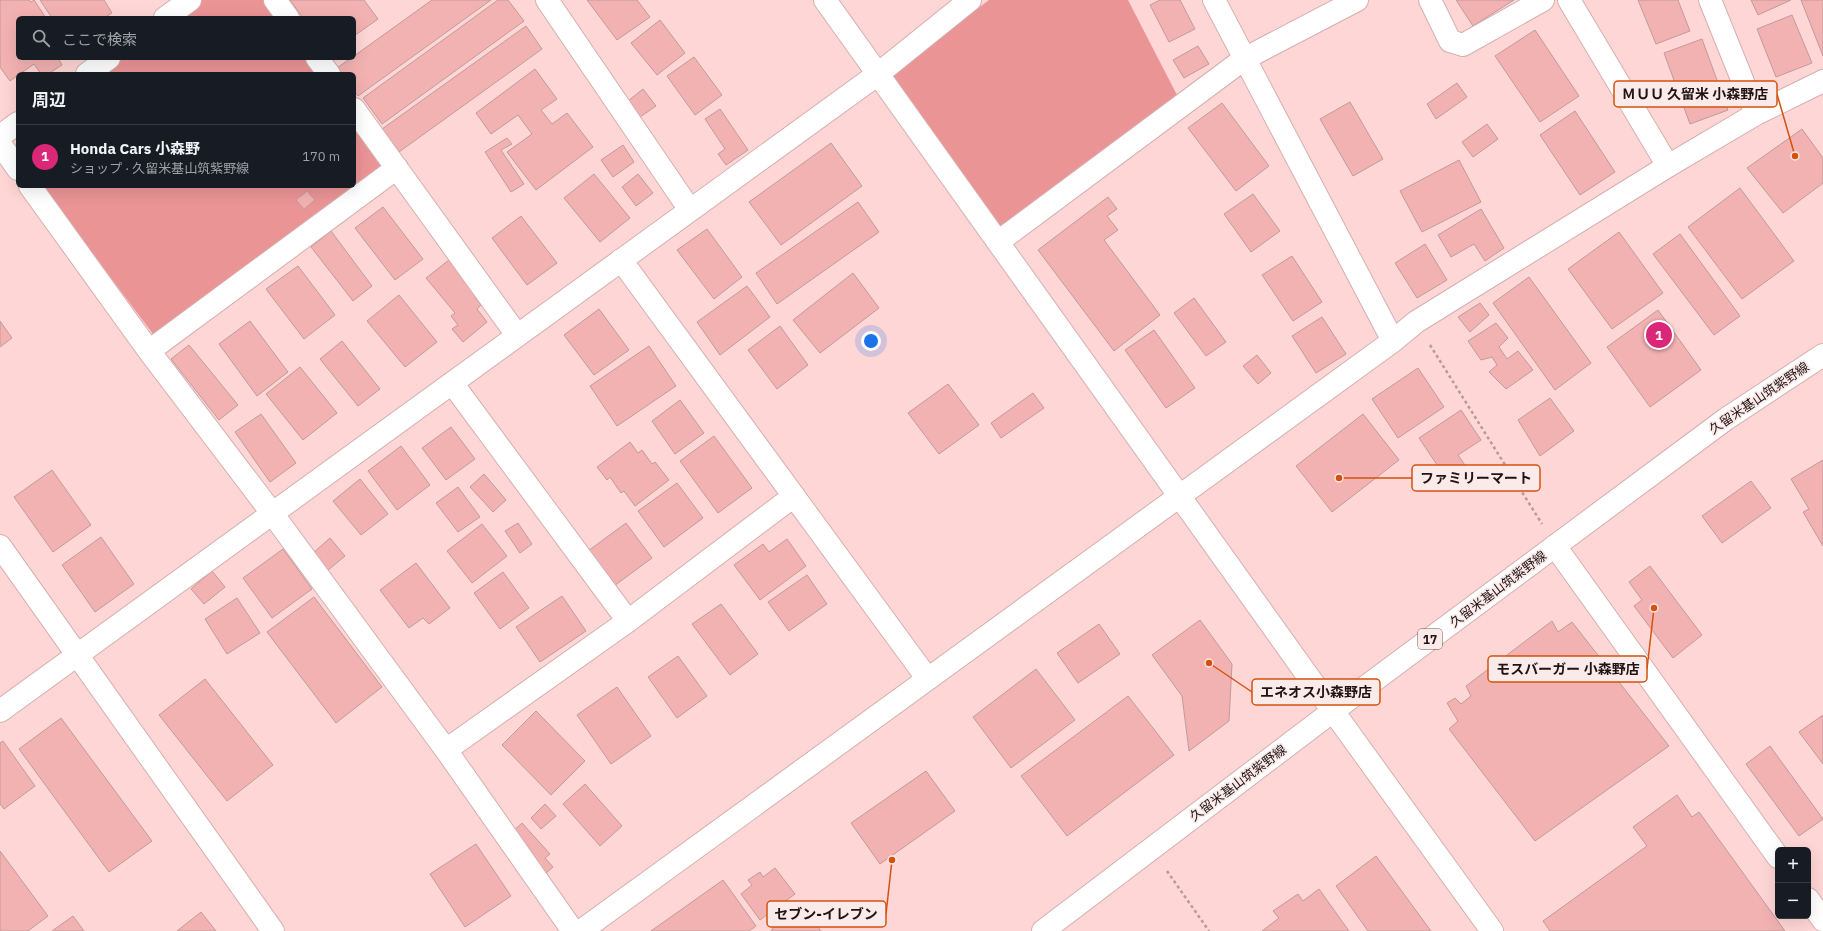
<!DOCTYPE html>
<html lang="ja">
<head>
<meta charset="utf-8">
<style>
  :root { --surface:#171b24; --page:#242831; --text:#f1f3f6; --muted:#9ea1a6; --line:#363941; --accent:#db2777 }
  body { margin:0; font-family:"IBM Plex Sans","Noto Sans JP",sans-serif; background:var(--page); color:var(--text) }
  .controls { position:absolute; right:12px; bottom:12px; display:grid; overflow:hidden; border-radius:6px; box-shadow:0 4px 16px #0002 }
  .controls button { width:36px; height:36px; display:grid; place-items:center; padding:0; border:0; border-bottom:1px solid var(--line); background:var(--surface); color:var(--text); font:20px sans-serif }
  .you { position:absolute; left:871px; top:341px; width:14px; height:14px; margin:-10px; border:3px solid #fff; border-radius:50%; background:#1a73e8; box-shadow:0 0 0 6px #1a73e833 }
  .badge { display:grid; place-items:center; width:26px; height:26px; border-radius:50%; background:var(--accent); color:#fff; font-size:13px; font-weight:700 }
  .pin { position:absolute; translate:-50% -50%; border:2px solid #fff; box-shadow:0 1px 4px #0006 }
  .list { margin:0; padding:0; list-style:none }
  h2 { display:flex; justify-content:space-between; align-items:center; height:52px; margin:0; padding:0 16px; font-size:17px }
  h2 small { font-size:13px; font-weight:400; color:var(--muted) }
  .list li { display:grid; grid-template-columns:26px 1fr auto; gap:12px; align-items:center; box-sizing:border-box; height:64px; padding:0 16px; border-top:1px solid var(--line) }
  .list b { display:block; font-size:15px; white-space:nowrap }
  .list p { margin:0; font-size:13px; white-space:nowrap; color:var(--muted) }
  .list em { font-size:13px; font-style:normal; color:var(--muted) }
  .icon { flex:none; width:22px; height:22px; fill:none; stroke:currentColor; stroke-width:2; stroke-linecap:round; stroke-linejoin:round }
  .map { position:relative; flex:none; width:1823px; height:931px; overflow:hidden }
  .search { position:absolute; background:var(--surface); box-shadow:0 4px 16px #0002; left:16px; top:16px; width:340px; height:44px; display:flex; align-items:center; gap:10px; box-sizing:border-box; padding:0 14px; border-radius:6px; color:var(--muted); font-size:15px }
  .panel { position:absolute; background:var(--surface); box-shadow:0 4px 16px #0002; left:16px; top:72px; width:340px; height:116px; border-radius:6px }
  .map>svg:first-child { display:block }
</style>
</head>
<body>
<div class="map">
<svg width="1823" height="931" viewBox="0 0 1823 931">
  <rect width="100%" height="100%" fill="#ffd6d6"/>
  <path fill="#eb9496" d="M199 0H266L279 18H174Z
    M989 0H1128L1178 97 1000 228 890 74Z
    M117 58H309L320 74H95Z
    M354 120 388 166 156 338 42 186H354Z"/>
  <path fill="#f3b2b2" stroke="#c09a9a" d="M0 0H29L31 2 34 0 46 18H18V58H58L62 65 48 74H41L34 64 10 81 0 67Z
    M40 0H104L112 13 104 18H52Z
    M290 0H364L378 19 354 36V18H303Z
    M432 0H491L358 96 354 91V74H342L337 68 351 58H354V56Z
    M498 0H508L524 21 382 124 363 98Z
    M587 0H637L650 17 617 40Z
    M1160 0H1180L1195 29 1169 42 1150 5Z
    M1456 0H1514L1473 26Z
    M1638 0H1678L1690 31 1656 44Z
    M1751 0H1791L1758 15Z
    M1801 0H1823V56Z
    M1792 15 1812 63 1776 77 1757 29Z
    M660 20 685 53 657 75 631 43Z
    M526 26 542 49 399 152 382 129Z
    M1535 30 1579 96 1540 122 1495 56Z
    M1702 39 1728 110 1690 124 1664 53Z
    M1198 46 1209 64 1184 78 1173 60Z
    M694 57 722 95 695 115 667 76Z
    M535 69 557 99 541 110 552 124 567 113 593 147 536 190 507 152 532 134 518 115 491 134 476 113Z
    M1457 83 1467 97 1436 119 1427 104Z
    M643 89 656 106 640 117 628 101Z
    M1350 102 1383 159 1353 176 1320 119Z
    M1222 103 1269 166 1236 191 1188 128Z
    M720 109 748 150 726 165 718 154 725 149 705 119Z
    M1575 111 1615 172 1580 195 1540 135Z
    M1487 124 1498 139 1473 157 1462 142Z
    M1802 129 1823 158V183L1783 213 1747 168Z
    M507 138 512 144 501 150 524 184 511 192 485 152Z
    M831 143 862 186 781 245 749 202Z
    M623 145 634 162 613 177 601 160Z
    M1459 160 1481 202 1422 232 1400 191Z
    M594 174 630 218 600 242 564 198Z
    M638 174 653 193 636 206 622 187Z
    M1740 188 1794 261 1742 299 1688 227Z
    M307 191 315 200 304 209 296 200Z
    M1253 194 1280 231 1251 252 1224 214Z
    M1108 197 1117 209 1107 216 1118 230 1104 240 1160 315 1114 351 1038 250Z
    M858 202 879 232 777 304 756 273Z
    M383 207 423 259 395 280 355 228Z
    M1481 209 1504 248 1485 261 1474 244 1451 257 1438 235Z
    M521 216 557 263 527 285 492 238Z
    M707 229 742 277 714 299 677 250Z
    M331 231 372 286 353 301 311 247Z
    M1619 232 1663 293 1612 329 1568 269Z
    M1680 234 1740 316 1714 335 1653 254Z
    M1425 244 1447 280 1417 298 1395 263Z
    M1292 256 1322 302 1293 321 1262 275Z
    M449 260 477 295 475 297 481 305 477 309 487 322 463 342 452 329 458 325 451 316 455 313 426 278Z
    M298 266 335 315 304 339 266 289Z
    M853 273 879 308 820 353 793 320Z
    M1529 277 1591 363 1555 390 1493 303Z
    M747 286 770 317 720 355 697 322Z
    M399 295 437 342 405 367 367 321Z
    M1194 298 1226 342 1206 356 1174 313Z
    M1480 303 1489 315 1470 332 1458 317Z
    M599 309 629 350 594 375 564 335Z
    M1658 310 1701 370 1650 407 1607 347Z
    M1322 317 1346 354 1316 373 1292 336Z
    M0 321 12 338 0 347Z
    M250 321 288 372 257 396 219 344Z
    M1496 323 1508 338 1499 347 1507 359 1518 351 1533 370 1506 389 1489 372 1497 365 1492 357 1481 360 1468 341Z
    M780 326 808 365 777 389 748 350Z
    M1154 330 1195 388 1166 408 1125 350Z
    M342 341 380 389 358 406 320 359Z
    M189 345 238 405 219 420 171 359Z
    M649 346 676 386 617 426 590 386Z
    M1257 355 1271 373 1258 384 1243 366Z
    M300 367 337 413 303 440 266 394Z
    M1418 368 1444 407 1398 438 1372 399Z
    M948 384 979 425 939 454 908 413Z
    M1033 393 1044 408 1001 438 991 423Z
    M1550 398 1574 431 1540 456 1518 420Z
    M680 400 704 433 675 454 652 421Z
    M1461 410 1481 440 1458 455 1469 471 1450 484 1419 438Z
    M261 414 296 463 270 482 235 432Z
    M1363 414 1399 460 1332 512 1296 466Z
    M451 427 475 459 446 480 422 448Z
    M714 436 752 488 718 513 680 461Z
    M630 442 638 453 642 450 652 464 655 462 669 480 635 506 624 491 621 493 610 477 607 480 597 467Z
    M401 446 430 485 397 510 368 471Z
    M1823 460V546L1803 512 1809 509 1791 479Z
    M52 470 91 525 53 552 14 497Z
    M484 474 506 500 493 512 470 487Z
    M360 479 388 514 361 535 333 501Z
    M1751 481 1771 508 1722 543 1702 516Z
    M677 483 703 518 664 547 638 511Z
    M458 487 480 517 458 532 436 503Z
    M518 523 532 544 520 553 505 531Z
    M626 523 652 558 614 586 588 551Z
    M482 524 507 556 472 583 447 551Z
    M101 537 134 584 95 612 62 565Z
    M330 538 345 556 327 571 312 554Z
    M787 539 806 566 760 600 734 565 763 544 769 552Z
    M283 549 312 589 272 618 243 578Z
    M416 563 450 608 429 624 423 618 409 628 380 590Z
    M1650 566 1702 635 1673 658 1634 606 1642 600 1629 582Z
    M212 571 225 587 204 604 191 589Z
    M503 572 529 608 500 629 474 593Z
    M807 575 827 604 789 631 768 602Z
    M562 596 586 631 540 662 516 627Z
    M314 597 382 687 336 723 267 632Z
    M237 598 260 633 227 654 205 619Z
    M721 604 758 654 730 675 692 624Z
    M1200 620 1232 664 1229 721 1189 751 1182 696 1152 655Z
    M1552 621 1558 632 1572 622 1669 746 1535 841 1449 729 1458 721 1447 703 1455 698 1461 704 1471 696 1466 686Z
    M1099 624 1120 654 1078 683 1057 653Z
    M678 656 707 696 677 718 648 677Z
    M1036 669 1075 720 1011 768 973 717Z
    M205 679 273 765 227 801 159 715Z
    M617 687 651 736 611 764 577 715Z
    M1128 696 1174 755 1067 836 1021 776Z
    M536 711 585 761 551 795 502 745Z
    M1823 715V764L1799 732Z
    M61 718 152 841 109 872 19 749Z
    M3 741 35 786 4 809 0 804V743Z
    M1770 746 1823 819 1799 836 1746 764Z
    M926 771 955 811 880 864 851 823Z
    M585 784 622 826 600 846 563 804Z
    M1677 795 1692 817 1699 812 1785 931H1550L1543 921 1647 846 1633 827Z
    M545 804 556 816 541 829 531 818Z
    M522 823 550 854 545 858 553 867 545 874 509 835Z
    M476 844 511 896 465 927 430 874Z
    M0 851 48 916 28 931H0Z
    M1376 856 1431 931H1368L1336 886Z
    M775 868 795 894 760 920 741 894 752 885 748 880 760 872 763 877Z
    M723 880 756 926 749 931H651Z
    M1319 889 1349 931H1262L1279 918 1273 911 1298 894 1303 901Z
    M802 906 821 931H772L771 930Z
    M201 912 216 931H177Z
    M73 916 84 931H52Z"/>
  <g fill="none" stroke-linecap="round" stroke-linejoin="round">
    <defs>
      <path id="minor" d="M275 0 288 18
        M547 0 690 210
        M825 0 1333 711 1492 931
        M1214 0 1393 341
        M1430 0 1450 41 1463 45 1543 0
        M1569 0 1668 166
        M1710 0 1756 114
        M165 18 190 0
        M317 58 329 74
        M87 74 109 58
        M354 109 517 335
        M0 136 18 123
        M0 144 18 169
        M30 186 149 351 272 513 446 750 573 931
        M998 242 1244 59 1357 0
        M621 260 927 678
        M149 351 397 168
        M452 383 628 621
        M0 546 273 931
        M1555 546 1778 857
        M0 711 878 74 970 0
        M446 750 628 621 794 496
        M1808 899 1823 920
        M581 931 1393 341 1416 322 1668 166 1756 114 1823 81"/>
      <path id="major" d="M1043 931 1333 711 1726 419 1823 355"/>
    </defs>
    <use href="#minor" stroke="#d5afae" stroke-width="24"/>
    <use href="#major" stroke="#d5afae" stroke-width="24"/>
    <path stroke="#b89898" stroke-width="2.5" stroke-dasharray="3 3" stroke-linecap="butt" d="M1430 345 1542 524
      M1167 871 1209 931"/>
    <use href="#minor" stroke="#fff" stroke-width="22"/>
    <use href="#major" stroke="#fff" stroke-width="22"/>
  </g>
  <g text-anchor="middle" dominant-baseline="central" stroke-width="3.5" stroke-linejoin="round" paint-order="stroke">
    <rect fill="#fbeaea" stroke="#625454" stroke-width="1" x="1418" y="629" width="24" height="20" rx="3"/>
    <g font-size="12" font-weight="bold" fill="#201313">
      <text x="1430" y="639">17</text>
    </g>
    <g font-size="13" fill="#201313" stroke="#fbeaea">
      <text transform="translate(1759 398) rotate(-34)">久留米基山筑紫野線</text>
      <text transform="translate(1498 589) rotate(-37)">久留米基山筑紫野線</text>
      <text transform="translate(1238 783) rotate(-37)">久留米基山筑紫野線</text>
    </g>
  </g>
  <path fill="none" stroke="#d4520d" stroke-width="1.5" d="M1795 156L1777 94M1339 478L1412 478M1654 608L1647 669M1209 663L1252 692M892 860L886 914"/>
  <g fill="#d4520d" stroke="#fbeaea" stroke-width="1.5">
    <circle cx="1795" cy="156" r="4"/>
    <circle cx="1339" cy="478" r="4"/>
    <circle cx="1654" cy="608" r="4"/>
    <circle cx="1209" cy="663" r="4"/>
    <circle cx="892" cy="860" r="4"/>
  </g>
  <g fill="#fbeaea" stroke="#d4520d" stroke-width="1.5">
    <rect x="1614" y="81" width="163" height="26" rx="4"/>
    <rect x="1412" y="465" width="128" height="26" rx="4"/>
    <rect x="1488" y="656" width="159" height="26" rx="4"/>
    <rect x="1252" y="679" width="128" height="26" rx="4"/>
    <rect x="767" y="901" width="119" height="26" rx="4"/>
  </g>
  <g font-size="14" text-anchor="middle" font-weight="bold" fill="#201313">
    <text x="1695" y="99">ＭＵＵ 久留米 小森野店</text>
    <text x="1476" y="483">ファミリーマート</text>
    <text x="1568" y="674">モスバーガー 小森野店</text>
    <text x="1316" y="697">エネオス小森野店</text>
    <text x="826" y="919">セブン-イレブン</text>
  </g>
</svg>
<div class="controls">
<button>+</button>
<button>−</button>
</div>
<div class="you"></div>
<div class="pin badge" style="left:1659px;top:335px">1</div>
<div class="search"><svg class="icon" aria-label="search" viewBox="0 0 24 24"><circle cx="10" cy="10" r="6"/><path d="M15 15l6 6"/></svg>ここで検索</div>
<section class="panel">
<h2>周辺<small></small></h2>
<ul class="list">
<li><span class="badge">1</span><div><b>Honda Cars 小森野</b><p>ショップ · 久留米基山筑紫野線</p></div><em>170 m</em></li>
</ul>
</section>
</div>
</body>
</html>
